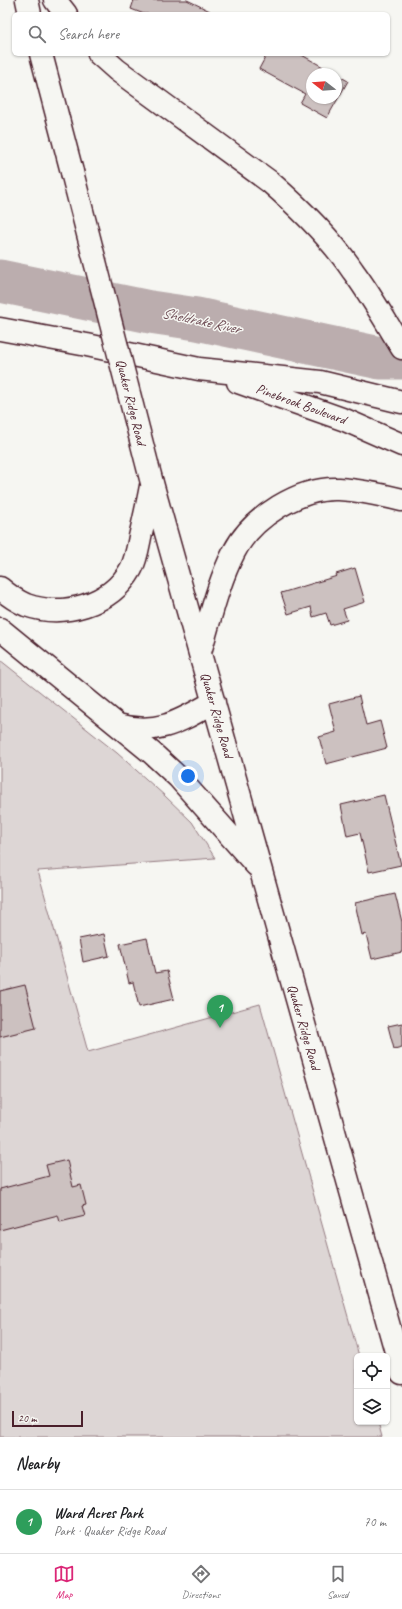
<!DOCTYPE html>
<html lang="en">
<head>
<meta charset="utf-8">
<style>
  :root { --surface:#fff; --page:#f2f2f2; --text:#202124; --muted:#757577; --line:#e0e0e0; --accent:#db2777 }
  body { margin:0; font-family:Caveat,sans-serif; background:var(--page); color:var(--text) }
  .controls { position:absolute; right:12px; bottom:12px; display:grid; overflow:hidden; border-radius:6px; box-shadow:0 1px 3px #0004 }
  .controls button { width:36px; height:36px; display:grid; place-items:center; padding:0; border:0; border-bottom:1px solid var(--line); background:var(--surface); color:var(--text); font:20px sans-serif }
  .compass { position:absolute; left:306px; top:68px; width:36px; height:36px; border-radius:50%; background:var(--surface); box-shadow:0 1px 3px #0004; rotate:287deg }
  .scale { position:absolute; left:12px; bottom:10px; width:71px; box-sizing:border-box; padding-left:4px; border:2px solid #4a1f2b; border-top:0; font-size:11px; line-height:14px; white-space:nowrap; color:#4a1f2b; -webkit-text-stroke:3px #f6f6f2; paint-order:stroke }
  .you { position:absolute; left:188px; top:776px; width:14px; height:14px; margin:-10px; border:3px solid #fff; border-radius:50%; background:#1a73e8; box-shadow:0 0 0 6px #1a73e833 }
  .badge { display:grid; place-items:center; width:26px; height:26px; border-radius:50%; background:var(--accent); color:#fff; font-size:13px; font-weight:700 }
  .pin { position:absolute; translate:-50% -33px; filter:drop-shadow(0 1px 2px #0008) }
  .pin::after { content:''; position:absolute; top:21px; width:14px; height:12px; background:inherit; clip-path:polygon(0 0,100% 0,50% 100%) }
  .list { margin:0; padding:0; list-style:none }
  h2 { display:flex; justify-content:space-between; align-items:center; height:52px; margin:0; padding:0 16px; font-size:17px }
  h2 small { font-size:13px; font-weight:400; color:var(--muted) }
  .list li { display:grid; grid-template-columns:26px 1fr auto; gap:12px; align-items:center; box-sizing:border-box; height:64px; padding:0 16px; border-top:1px solid var(--line) }
  .list b { display:block; font-size:15px; white-space:nowrap }
  .list p { margin:0; font-size:13px; white-space:nowrap; color:var(--muted) }
  .list em { font-size:13px; font-style:normal; color:var(--muted) }
  .icon { flex:none; width:22px; height:22px; fill:none; stroke:currentColor; stroke-width:2; stroke-linecap:round; stroke-linejoin:round }
  .map { position:relative; flex:none; width:402px; height:1437px; overflow:hidden }
  .search { position:absolute; background:var(--surface); box-shadow:0 1px 3px #0004; left:12px; right:12px; top:12px; height:44px; display:flex; align-items:center; gap:10px; box-sizing:border-box; padding:0 14px; border-radius:6px; color:var(--muted); font-size:15px }
  .sheet { height:116px; background:var(--surface) }
  nav { display:flex; justify-content:space-around; align-items:center; box-sizing:border-box; height:56px; border-top:1px solid var(--line); background:var(--surface); font-size:11px; color:var(--muted) }
  nav a { display:grid; justify-items:center; gap:2px }
  nav .on { color:var(--accent) }
  .map>svg:first-child { display:block }
</style>
</head>
<body>
<div class="map">
<svg width="402" height="1437" viewBox="0 0 402 1437">
  <rect width="100%" height="100%" fill="#f6f6f2"/>
  <filter id="ink" filterUnits="userSpaceOnUse"><feTurbulence type="fractalNoise" baseFrequency=".025" numOctaves="2"/><feDisplacementMap in="SourceGraphic" scale="8" xChannelSelector="R" yChannelSelector="G"/><feConvolveMatrix kernelMatrix="1 2 1 2 8 2 1 2 1" color-interpolation-filters="sRGB"/></filter>
  <g filter="url(#ink)">
    <path fill="#ddd6d5" stroke="#947a80" d="M0 660 117 753 165 796 192 822 215 858 38 871 88 1052 260 1004 359 1356H357V1422H378L382 1437H0Z"/>
    <g fill="none" stroke-linecap="round" stroke-linejoin="round">
      <path stroke="#bbadae" stroke-width="43" d="M0 281 150 312 197 319 380 358H402"/>
    </g>
    <path fill="#ccc1c0" stroke="#4a1f2b" fill-rule="evenodd" d="M134 0H187L210 11V13L212 14H144L131 9Z
      M267 54H300L348 81 327 118 300 103 305 94 259 69ZM312 74H336V98H312Z
      M355 568 365 602 343 609 347 620 330 625 326 613 313 617 311 607 288 614 281 593 337 576 336 574Z
      M359 696 366 725 380 721 387 748 326 764 319 737 336 732 329 704Z
      M384 795 401 865 369 872 360 833 347 836 341 805Z
      M395 894 402 922V952L372 959 366 934 362 935 355 903Z
      M104 934 109 956 83 962 79 939Z
      M147 938 155 973 167 971 174 999 139 1007 133 982 129 983 120 944Z
      M25 985 36 1028 0 1037V991Z
      M402 1023V1047L394 1049 388 1026Z
      M67 1160 73 1187 81 1185 86 1205 82 1206 85 1216 60 1222 58 1215 0 1230V1189L49 1176 46 1165Z"/>
    <g fill="none" stroke-linecap="round" stroke-linejoin="round">
      <defs>
        <path id="tertiary" d="M27 0 30 14
          M55 0 66 14
          M41 54 72 172
          M99 54 117 70 270 182C301 209 330 237 353 271 371 295 386 322 402 348
          M0 329 87 345 199 369 320 382 402 402
          M238 382 345 420 402 445
          M152 483 402 1373
          M0 588C8 595 17 601 26 605 63 618 111 605 131 569 136 560 138 547 140 537 144 520 148 503 151 486
          M0 629 152 753 178 777 256 865
          M200 652C210 619 218 583 234 552 252 517 300 487 339 489 360 490 382 495 402 500
          M118 725C158 736 180 721 214 702"/>
      </defs>
      <use href="#tertiary" stroke="#4a1f2b" stroke-width="25"/>
      <use href="#tertiary" stroke="#f6f6f2" stroke-width="22"/>
      <defs>
        <path id="tertiary-bridge" d="M72 172 152 483"/>
      </defs>
      <use href="#tertiary-bridge" stroke="#4a1f2b" stroke-width="25" stroke-linecap="butt"/>
      <use href="#tertiary-bridge" stroke="#f6f6f2" stroke-width="22"/>
    </g>
  </g>
  <g text-anchor="middle" dominant-baseline="central" stroke-width="3" stroke-linejoin="round" paint-order="stroke">
    <g font-size="14" fill="#4a1f2b" stroke="#f6f6f2">
      <text transform="translate(131 402) rotate(76)">Quaker Ridge Road</text>
      <text transform="translate(301 404) rotate(20)">Pinebrook Boulevard</text>
      <text transform="translate(217 715) rotate(74)">Quaker Ridge Road</text>
      <text transform="translate(304 1027) rotate(74)">Quaker Ridge Road</text>
    </g>
    <g font-size="15" font-style="italic" fill="#6c4a52" stroke="#f6f6f2">
      <text transform="translate(201 321) rotate(12)">Sheldrake River</text>
    </g>
  </g>
</svg>
<div class="controls">
<button><svg class="icon" aria-label="locate" viewBox="0 0 24 24"><circle cx="12" cy="12" r="6"/><path d="M12 2v4M12 18v4M2 12h4M18 12h4"/></svg></button>
<button><svg class="icon" aria-label="layers" viewBox="0 0 24 24"><path d="M12 4l9 5-9 5-9-5zM3 14l9 5 9-5"/></svg></button>
</div>
<svg class="compass" viewBox="-18 -18 36 36"><path d="M0-13l5 13h-10z" fill="#e53935"/><path d="M0 13l5-13h-10z" fill="#757577"/></svg>
<div class="scale">20 m</div>
<div class="you"></div>
<div class="pin badge" style="left:220px;top:1028px;background:#2e9e5b">1</div>
<div class="search"><svg class="icon" aria-label="search" viewBox="0 0 24 24"><circle cx="10" cy="10" r="6"/><path d="M15 15l6 6"/></svg>Search here</div>
</div>
<section class="sheet">
<h2>Nearby<small></small></h2>
<ul class="list">
<li><span class="badge" style="background:#2e9e5b">1</span><div><b>Ward Acres Park</b><p>Park · Quaker Ridge Road</p></div><em>70 m</em></li>
</ul>
</section>
<nav>
<a class="on"><svg class="icon" aria-label="map" viewBox="0 0 24 24"><path d="M3 6l6-2 6 2 6-2v14l-6 2-6-2-6 2zM9 4v14M15 6v14"/></svg>Map</a>
<a><svg class="icon" aria-label="directions" viewBox="0 0 24 24"><path d="M12 3l9 9-9 9-9-9zM9 14v-3h6M13 9l2 2-2 2"/></svg>Directions</a>
<a><svg class="icon" aria-label="saved" viewBox="0 0 24 24"><path d="M7 4h10v16l-5-4-5 4z"/></svg>Saved</a>
</nav>
</body>
</html>
